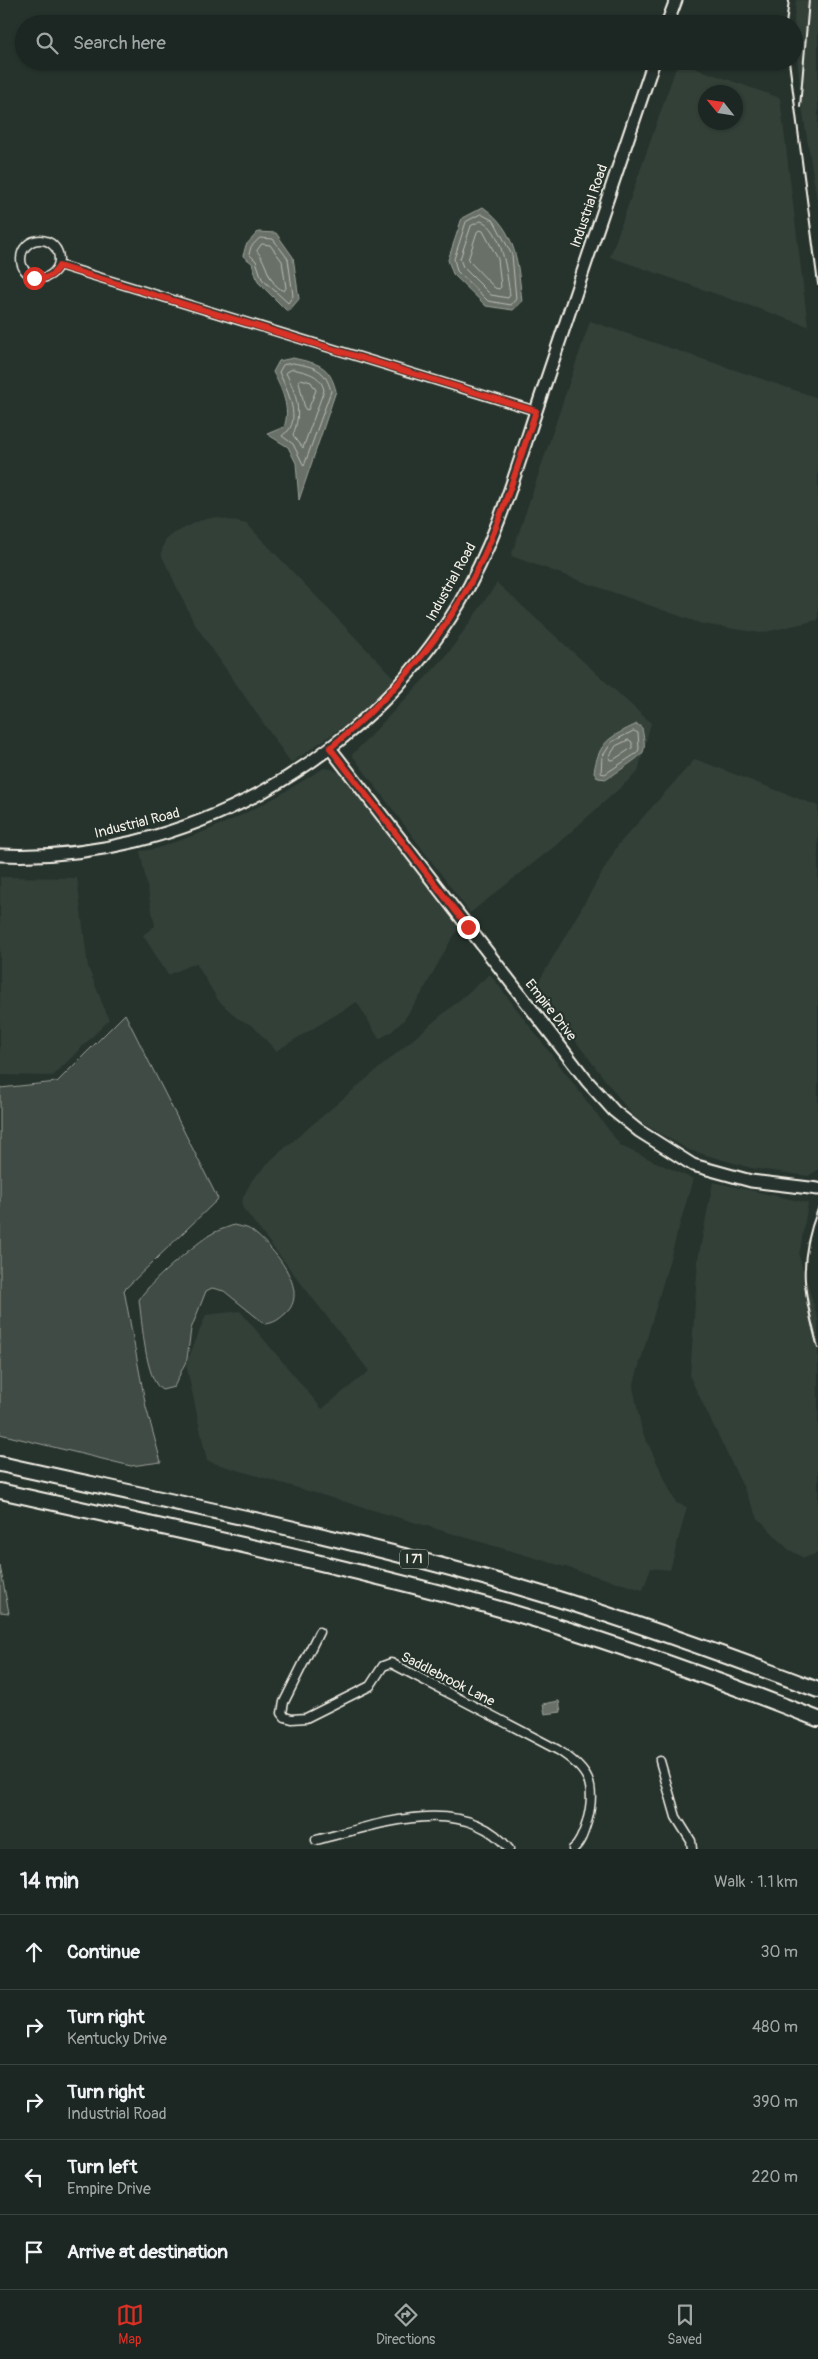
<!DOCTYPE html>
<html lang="en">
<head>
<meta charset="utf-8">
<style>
  :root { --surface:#1c2622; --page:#29322f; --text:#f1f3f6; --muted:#a0a5a5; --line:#3a4340; --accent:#d93025 }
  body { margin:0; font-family:Pangolin,sans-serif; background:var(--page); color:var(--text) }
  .compass { position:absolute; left:698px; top:85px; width:45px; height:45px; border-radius:50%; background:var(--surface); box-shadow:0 1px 4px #0004; rotate:300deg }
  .stop { position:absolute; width:15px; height:15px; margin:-11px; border:4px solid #d93025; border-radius:50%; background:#fff }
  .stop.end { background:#d93025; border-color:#fff; box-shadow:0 1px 5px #0008 }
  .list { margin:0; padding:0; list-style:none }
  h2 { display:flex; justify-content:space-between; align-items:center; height:65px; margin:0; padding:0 20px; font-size:21px }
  h2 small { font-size:16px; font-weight:400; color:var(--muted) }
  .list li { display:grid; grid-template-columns:32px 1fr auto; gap:15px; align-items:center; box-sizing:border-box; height:75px; padding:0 20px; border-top:1px solid var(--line) }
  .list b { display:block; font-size:19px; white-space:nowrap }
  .list p { margin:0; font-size:16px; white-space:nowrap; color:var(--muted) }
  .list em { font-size:16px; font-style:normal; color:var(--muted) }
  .icon { flex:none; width:28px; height:28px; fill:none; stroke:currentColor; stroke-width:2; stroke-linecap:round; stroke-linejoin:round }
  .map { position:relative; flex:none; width:818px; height:1849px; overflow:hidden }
  .search { position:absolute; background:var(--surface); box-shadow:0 1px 4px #0004; left:15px; right:15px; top:15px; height:55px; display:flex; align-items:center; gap:12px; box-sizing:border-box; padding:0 18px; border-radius:28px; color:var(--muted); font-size:19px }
  .sheet { height:440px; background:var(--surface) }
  nav { display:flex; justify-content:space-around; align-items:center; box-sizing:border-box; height:70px; border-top:1px solid var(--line); background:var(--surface); font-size:14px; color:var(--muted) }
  nav a { display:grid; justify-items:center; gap:2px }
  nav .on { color:var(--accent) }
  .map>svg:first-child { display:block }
</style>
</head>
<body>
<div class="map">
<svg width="818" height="1849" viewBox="0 0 818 1849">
  <rect width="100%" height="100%" fill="#26332d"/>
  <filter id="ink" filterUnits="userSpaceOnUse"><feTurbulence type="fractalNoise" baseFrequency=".02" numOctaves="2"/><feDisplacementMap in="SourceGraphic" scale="10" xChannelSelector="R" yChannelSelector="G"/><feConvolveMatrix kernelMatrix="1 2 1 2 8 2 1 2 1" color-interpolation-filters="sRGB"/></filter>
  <g filter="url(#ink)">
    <path fill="#333f39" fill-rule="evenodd" d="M796 0H818V206L801 101 794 21Z
      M678 62 780 98 808 326 610 257ZM706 92H736V122H706Z
      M590 321 818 398V620L761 633 702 624 511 556Z
      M215 517 247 524 395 679 357 717 291 763 194 623 161 554 165 540 174 533 199 521Z
      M497 583 651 723 638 772 554 847 470 913 352 755 447 655Z
      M695 759 818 806V1170L808 1176 751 1168 689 1150 635 1119 535 988 618 845Z
      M324 768 332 769 343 775 459 928 448 945 422 993 403 1021 391 1032 379 1039 357 1002 276 1051 253 1026 237 1018 218 1000 196 963 168 975 143 935 155 926 140 851 155 849 203 832 234 819 276 797Z
      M0 877 77 878 88 967 109 1020 53 1076 0 1075Z
      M490 974 621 1146 693 1179 633 1387 642 1431 676 1503 687 1507 670 1570 651 1568 643 1590 207 1461 186 1364 206 1315 240 1311 322 1409 369 1371 242 1207 243 1197 252 1180 273 1158Z
      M713 1182 808 1203 799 1256 818 1319V1553L804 1558 788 1549 758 1518 690 1377 698 1259Z"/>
    <path fill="#414b45" stroke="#9a9e96" d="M125 1014 218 1199 124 1290 146 1407 161 1462 131 1466 0 1434V1088L57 1082Z
      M234 1225C240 1227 248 1227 252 1231 272 1246 312 1291 285 1314 278 1320 274 1323 265 1324L224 1291 212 1288 206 1291 191 1329 187 1359 174 1387 162 1390C145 1380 142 1319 139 1300 147 1284 192 1247 208 1236 215 1231 226 1228 234 1225Z
      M0 1566 9 1613 0 1612Z"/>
    <path fill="#676f68" stroke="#9fa39b" d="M483 207C517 231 518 264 522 302L513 310 486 306 453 274 448 260 462 218Z
      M258 232 276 233 293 257 299 299 288 312 258 282 252 263 243 256 246 245Z
      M293 358C318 364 329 364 336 391L299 500 296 463 288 447 267 434 284 427C291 409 282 389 273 372L279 361Z
      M637 724 642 728C643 735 646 746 643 752 641 757 614 774 607 779L598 778 594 772C599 741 610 737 637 724Z
      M559 1701 561 1712 545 1714 543 1704Z"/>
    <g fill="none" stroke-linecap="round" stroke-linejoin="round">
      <path stroke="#bcbdb5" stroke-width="1" d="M481 214 494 221 512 255 516 299 511 305 488 301 457 271 454 259 466 222Z
        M481 221C503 228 507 276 510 295L508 298 491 295 463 267 460 259 471 226Z
        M480 230 483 231 498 259 501 287 499 289 495 288 468 260 477 232Z
        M260 238 273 239 288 259 293 296 288 303 262 279 256 261 249 254 251 247Z
        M262 244 270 245 282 261 286 288 284 291C267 284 268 263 257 251Z
        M293 363C314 367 325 368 331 391L304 466 293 444 282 436C283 434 286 433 288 431 301 416 285 386 279 372L283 365Z
        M293 369C308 373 320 374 324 390L303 448 293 435C302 412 297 395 286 373Z
        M301 379 311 382 316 390 308 410 305 409 299 382Z
        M634 731 638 733 639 749 637 753 605 774 601 773 602 757 612 742Z
        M629 740 632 742V748L613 760H610L609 757 616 746Z"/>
      <defs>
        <path id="street" d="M21 259a19 19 0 1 1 38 0a19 19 0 1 1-38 0Z
          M59 265 536 411
          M319 1632 284 1702 282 1713 285 1717 292 1719 306 1718 370 1686 383 1666 391 1663 558 1750C589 1770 597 1785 587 1822 584 1831 581 1843 573 1849
          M660 1761 676 1817 691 1841 692 1849
          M316 1840C375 1826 463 1791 509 1849"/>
        <path id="secondary" d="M667 24 676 0
          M330 748 587 1081 614 1111 639 1131 693 1165 751 1181 818 1189
          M0 855C184 863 365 761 459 604 498 539 518 464 542 393 579 283 616 172 654 61"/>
        <path id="highway" d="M0 1464C172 1502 346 1537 515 1586 618 1616 718 1652 818 1690
          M0 1491C169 1529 340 1564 507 1611 613 1642 716 1679 818 1719"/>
      </defs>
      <use href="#street" stroke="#f4f1e8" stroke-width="11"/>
      <use href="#secondary" stroke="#f4f1e8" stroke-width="15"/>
      <use href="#highway" stroke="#f4f1e8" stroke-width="18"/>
      <use href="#street" stroke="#26332d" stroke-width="8"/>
      <use href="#secondary" stroke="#26332d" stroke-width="11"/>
      <use href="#highway" stroke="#26332d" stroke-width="14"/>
      <path stroke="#f4f1e8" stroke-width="2" d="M786 24 789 0
        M789 61 818 284
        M800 107 809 0
        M818 1209C797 1262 804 1295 818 1348"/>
    </g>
  </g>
  <g fill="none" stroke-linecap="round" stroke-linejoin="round" filter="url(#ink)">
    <path stroke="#d93025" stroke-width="6" d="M34 278C46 280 53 276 59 266L536 411C520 458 506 506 486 551 452 629 395 694 330 748L468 927"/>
  </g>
  <g text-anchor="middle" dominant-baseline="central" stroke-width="4.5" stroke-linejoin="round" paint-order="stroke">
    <rect fill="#26332d" stroke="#b6b8b0" stroke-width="1" x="400" y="1549.5" width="28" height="19" rx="4"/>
    <g font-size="12" font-weight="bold" fill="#f4f1e8">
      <text x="414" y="1559">I 71</text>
    </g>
    <g font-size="14" fill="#f4f1e8" stroke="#26332d">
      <text transform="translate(589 206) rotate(-71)">Industrial Road</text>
      <text transform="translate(451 582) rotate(-61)">Industrial Road</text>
      <text transform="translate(137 823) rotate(-14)">Industrial Road</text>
      <text transform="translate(551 1010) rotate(52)">Empire Drive</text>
      <text transform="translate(448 1679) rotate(27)">Saddlebrook Lane</text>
    </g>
  </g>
</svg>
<svg class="compass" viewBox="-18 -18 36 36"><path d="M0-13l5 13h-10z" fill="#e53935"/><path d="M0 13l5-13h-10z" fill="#a0a5a5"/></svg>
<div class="stop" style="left:34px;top:278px"></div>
<div class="stop end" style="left:468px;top:927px"></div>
<div class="search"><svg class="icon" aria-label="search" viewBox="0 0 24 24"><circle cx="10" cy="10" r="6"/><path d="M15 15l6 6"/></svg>Search here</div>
</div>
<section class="sheet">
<h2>14 min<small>Walk · 1.1 km</small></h2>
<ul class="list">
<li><svg class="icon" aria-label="ahead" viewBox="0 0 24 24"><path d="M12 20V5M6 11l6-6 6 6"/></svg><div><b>Continue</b></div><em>30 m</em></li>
<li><svg class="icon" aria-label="right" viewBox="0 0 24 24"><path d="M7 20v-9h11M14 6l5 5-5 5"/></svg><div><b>Turn right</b><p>Kentucky Drive</p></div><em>480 m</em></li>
<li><svg class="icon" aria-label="right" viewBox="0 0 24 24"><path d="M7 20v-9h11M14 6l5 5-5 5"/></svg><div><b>Turn right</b><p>Industrial Road</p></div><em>390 m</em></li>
<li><svg class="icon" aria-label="left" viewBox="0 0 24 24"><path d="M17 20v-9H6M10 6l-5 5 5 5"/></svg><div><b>Turn left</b><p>Empire Drive</p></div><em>220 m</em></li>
<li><svg class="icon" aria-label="arrive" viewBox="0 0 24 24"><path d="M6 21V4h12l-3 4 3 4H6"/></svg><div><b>Arrive at destination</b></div></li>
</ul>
</section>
<nav>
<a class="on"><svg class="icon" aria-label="map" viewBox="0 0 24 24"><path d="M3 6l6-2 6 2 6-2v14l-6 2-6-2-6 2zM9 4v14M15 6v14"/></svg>Map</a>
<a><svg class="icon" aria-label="directions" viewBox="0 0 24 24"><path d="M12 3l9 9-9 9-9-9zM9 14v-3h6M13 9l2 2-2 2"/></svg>Directions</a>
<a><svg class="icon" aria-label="saved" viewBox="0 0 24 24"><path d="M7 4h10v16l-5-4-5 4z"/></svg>Saved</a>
</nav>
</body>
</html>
